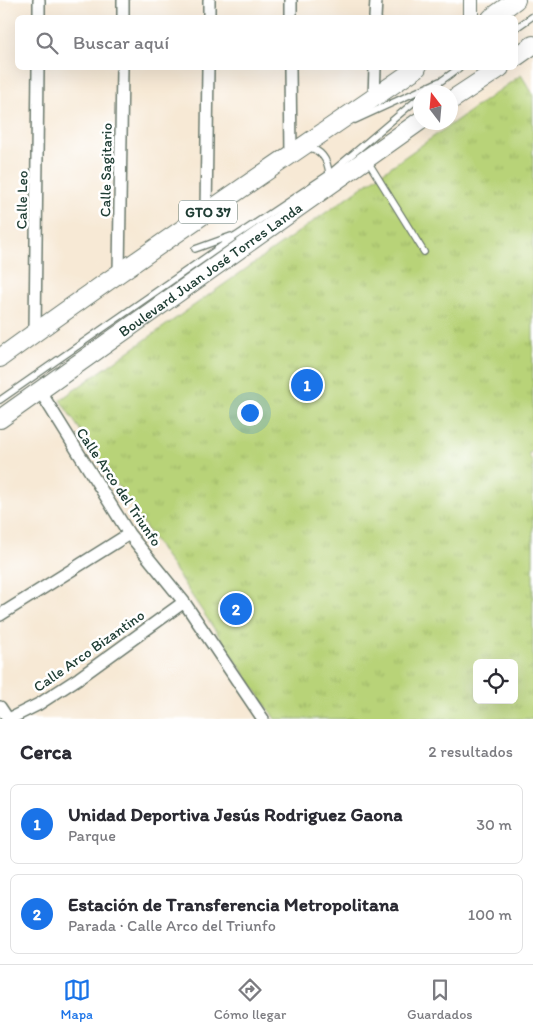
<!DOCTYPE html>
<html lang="es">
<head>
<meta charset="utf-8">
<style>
  :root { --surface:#fff; --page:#f7f7f7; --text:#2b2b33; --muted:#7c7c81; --line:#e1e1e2; --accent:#1a73e8 }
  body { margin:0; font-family:Itim,sans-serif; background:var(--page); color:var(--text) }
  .controls { position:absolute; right:15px; bottom:15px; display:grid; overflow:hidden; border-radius:8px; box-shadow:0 5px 20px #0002 }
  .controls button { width:45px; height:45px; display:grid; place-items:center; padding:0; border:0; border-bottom:1px solid var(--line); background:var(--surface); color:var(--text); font:25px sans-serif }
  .compass { position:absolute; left:413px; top:85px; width:45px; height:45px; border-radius:50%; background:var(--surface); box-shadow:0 5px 20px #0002; rotate:344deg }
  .you { position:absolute; left:249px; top:412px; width:18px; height:18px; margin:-12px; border:4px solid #fff; border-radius:50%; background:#1a73e8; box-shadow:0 0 0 8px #1a73e833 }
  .badge { display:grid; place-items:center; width:32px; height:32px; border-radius:50%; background:var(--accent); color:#fff; font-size:16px; font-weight:700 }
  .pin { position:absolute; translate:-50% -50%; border:2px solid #fff; box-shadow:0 1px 5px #0006 }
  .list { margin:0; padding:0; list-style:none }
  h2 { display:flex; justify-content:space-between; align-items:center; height:65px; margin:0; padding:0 20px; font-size:21px }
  h2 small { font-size:16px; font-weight:400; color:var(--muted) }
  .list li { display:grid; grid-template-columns:32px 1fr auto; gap:15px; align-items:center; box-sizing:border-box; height:80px; margin:0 10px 10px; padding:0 10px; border:1px solid var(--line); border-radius:8px }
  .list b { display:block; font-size:19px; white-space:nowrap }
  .list p { margin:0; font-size:16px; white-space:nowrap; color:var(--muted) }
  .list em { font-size:16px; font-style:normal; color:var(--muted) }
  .icon { flex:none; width:28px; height:28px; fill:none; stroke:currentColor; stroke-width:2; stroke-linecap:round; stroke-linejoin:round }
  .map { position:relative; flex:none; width:533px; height:719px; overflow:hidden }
  .search { position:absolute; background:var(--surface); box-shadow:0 5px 20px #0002; left:15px; right:15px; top:15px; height:55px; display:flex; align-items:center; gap:12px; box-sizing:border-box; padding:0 18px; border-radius:8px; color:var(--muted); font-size:19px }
  .sheet { height:245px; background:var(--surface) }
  nav { display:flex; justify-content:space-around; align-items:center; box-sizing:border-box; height:70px; border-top:1px solid var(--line); background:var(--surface); font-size:14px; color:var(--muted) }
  nav a { display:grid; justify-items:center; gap:2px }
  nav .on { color:var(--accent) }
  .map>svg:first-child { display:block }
</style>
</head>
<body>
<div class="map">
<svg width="533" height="719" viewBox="0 0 533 719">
  <defs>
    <pattern id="grass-tufts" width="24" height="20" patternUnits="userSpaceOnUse" patternTransform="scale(1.25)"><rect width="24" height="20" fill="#b8d378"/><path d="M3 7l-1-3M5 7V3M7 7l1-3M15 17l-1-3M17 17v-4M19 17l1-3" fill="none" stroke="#9eb668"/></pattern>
  </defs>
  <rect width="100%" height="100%" fill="#fff"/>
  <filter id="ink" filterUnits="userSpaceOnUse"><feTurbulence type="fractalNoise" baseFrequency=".02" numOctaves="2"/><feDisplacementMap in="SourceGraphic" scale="10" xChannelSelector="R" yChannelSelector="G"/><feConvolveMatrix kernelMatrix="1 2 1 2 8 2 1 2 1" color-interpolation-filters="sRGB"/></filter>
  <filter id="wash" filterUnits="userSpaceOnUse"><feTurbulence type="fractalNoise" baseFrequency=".0096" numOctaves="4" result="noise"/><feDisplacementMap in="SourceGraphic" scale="20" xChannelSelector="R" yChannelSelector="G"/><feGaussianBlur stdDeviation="1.12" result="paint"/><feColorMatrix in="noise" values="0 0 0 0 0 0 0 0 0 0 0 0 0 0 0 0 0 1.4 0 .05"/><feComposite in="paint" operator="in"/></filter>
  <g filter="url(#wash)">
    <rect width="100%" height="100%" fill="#f7e9d5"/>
    <path fill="url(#grass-tufts)" stroke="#6c8856" fill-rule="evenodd" d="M521 75 533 94V451L528 454 533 462V719H275L60 400ZM477 663H514V700H477Z"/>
  </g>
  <g filter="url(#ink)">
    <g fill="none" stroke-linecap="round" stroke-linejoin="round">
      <defs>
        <path id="service" d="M516 28 533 16
          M426 92 459 68
          M355 120 440 81
          M307 147C321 150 328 160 329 174
          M367 160 424 252
          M195 249 231 236
          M0 400 236 236 329 174 420 97"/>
        <path id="minor" d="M39 18V0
          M123 18V0
          M209 18V0
          M291 18V0
          M375 18 376 0
          M290 68 291 155
          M374 97 375 68
          M206 212 208 68
          M119 273 122 68
          M35 332 38 68
          M40 391 129 534 184 602 263 719
          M0 615 129 534
          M0 707 8 719
          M9 719 39 704 79 678 184 602"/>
        <path id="tertiary" d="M471 18V0"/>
        <g id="primary">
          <path d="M491 18 516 0"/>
          <path d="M516 57 533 45"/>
          <path d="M450 101 500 68"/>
          <path d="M0 358C137 258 278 164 417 68"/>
          <path id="s1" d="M0 419 420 121"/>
        </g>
      </defs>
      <use href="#service" stroke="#6b796c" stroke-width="8"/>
      <use href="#minor" stroke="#6b796c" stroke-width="14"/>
      <use href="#tertiary" stroke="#6b796c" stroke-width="16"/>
      <use href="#primary" stroke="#6b796c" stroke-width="20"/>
      <use href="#service" stroke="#fff" stroke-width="5.5"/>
      <use href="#minor" stroke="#fff" stroke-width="11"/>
      <use href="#tertiary" stroke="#fff" stroke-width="14"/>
      <use href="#primary" stroke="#fff" stroke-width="18"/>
    </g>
  </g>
  <g text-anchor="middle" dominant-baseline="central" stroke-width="5" stroke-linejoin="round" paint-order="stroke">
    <rect fill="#fff" stroke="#627771" stroke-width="1" x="179" y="200.5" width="58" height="23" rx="4"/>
    <g font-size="14" font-weight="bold" fill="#1f3d34">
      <text x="208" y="212">GTO 37</text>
    </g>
    <g font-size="15" fill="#1f3d34" stroke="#fff">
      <text transform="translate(106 170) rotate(-89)">Calle Sagitario</text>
      <text transform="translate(22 200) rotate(-89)">Calle Leo</text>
      <text stroke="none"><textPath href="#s1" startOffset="258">Boulevard Juan José Torres Landa</textPath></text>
      <text transform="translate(119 487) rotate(56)">Calle Arco del Triunfo</text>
      <text transform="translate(89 651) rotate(-35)">Calle Arco Bizantino</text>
    </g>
  </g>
</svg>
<div class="controls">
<button><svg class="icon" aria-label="locate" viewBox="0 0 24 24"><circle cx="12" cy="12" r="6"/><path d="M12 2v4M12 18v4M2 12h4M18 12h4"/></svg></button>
</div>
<svg class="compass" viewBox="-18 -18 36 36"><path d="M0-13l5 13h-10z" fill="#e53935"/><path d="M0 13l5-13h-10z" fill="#7c7c81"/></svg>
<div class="you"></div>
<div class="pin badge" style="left:307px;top:385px">1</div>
<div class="pin badge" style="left:236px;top:609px">2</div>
<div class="search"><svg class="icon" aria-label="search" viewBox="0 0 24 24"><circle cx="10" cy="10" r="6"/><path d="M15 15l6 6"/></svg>Buscar aquí</div>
</div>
<section class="sheet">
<h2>Cerca<small>2 resultados</small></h2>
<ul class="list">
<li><span class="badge">1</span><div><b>Unidad Deportiva Jesús Rodriguez Gaona</b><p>Parque</p></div><em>30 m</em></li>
<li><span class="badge">2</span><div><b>Estación de Transferencia Metropolitana</b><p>Parada · Calle Arco del Triunfo</p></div><em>100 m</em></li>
</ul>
</section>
<nav>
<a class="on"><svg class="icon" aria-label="map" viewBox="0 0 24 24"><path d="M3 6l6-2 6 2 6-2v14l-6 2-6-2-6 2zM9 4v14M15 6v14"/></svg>Mapa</a>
<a><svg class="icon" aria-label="directions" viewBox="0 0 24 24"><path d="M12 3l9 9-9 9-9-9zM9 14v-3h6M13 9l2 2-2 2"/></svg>Cómo llegar</a>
<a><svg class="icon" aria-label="saved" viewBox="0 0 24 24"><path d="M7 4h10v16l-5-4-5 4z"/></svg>Guardados</a>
</nav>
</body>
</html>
